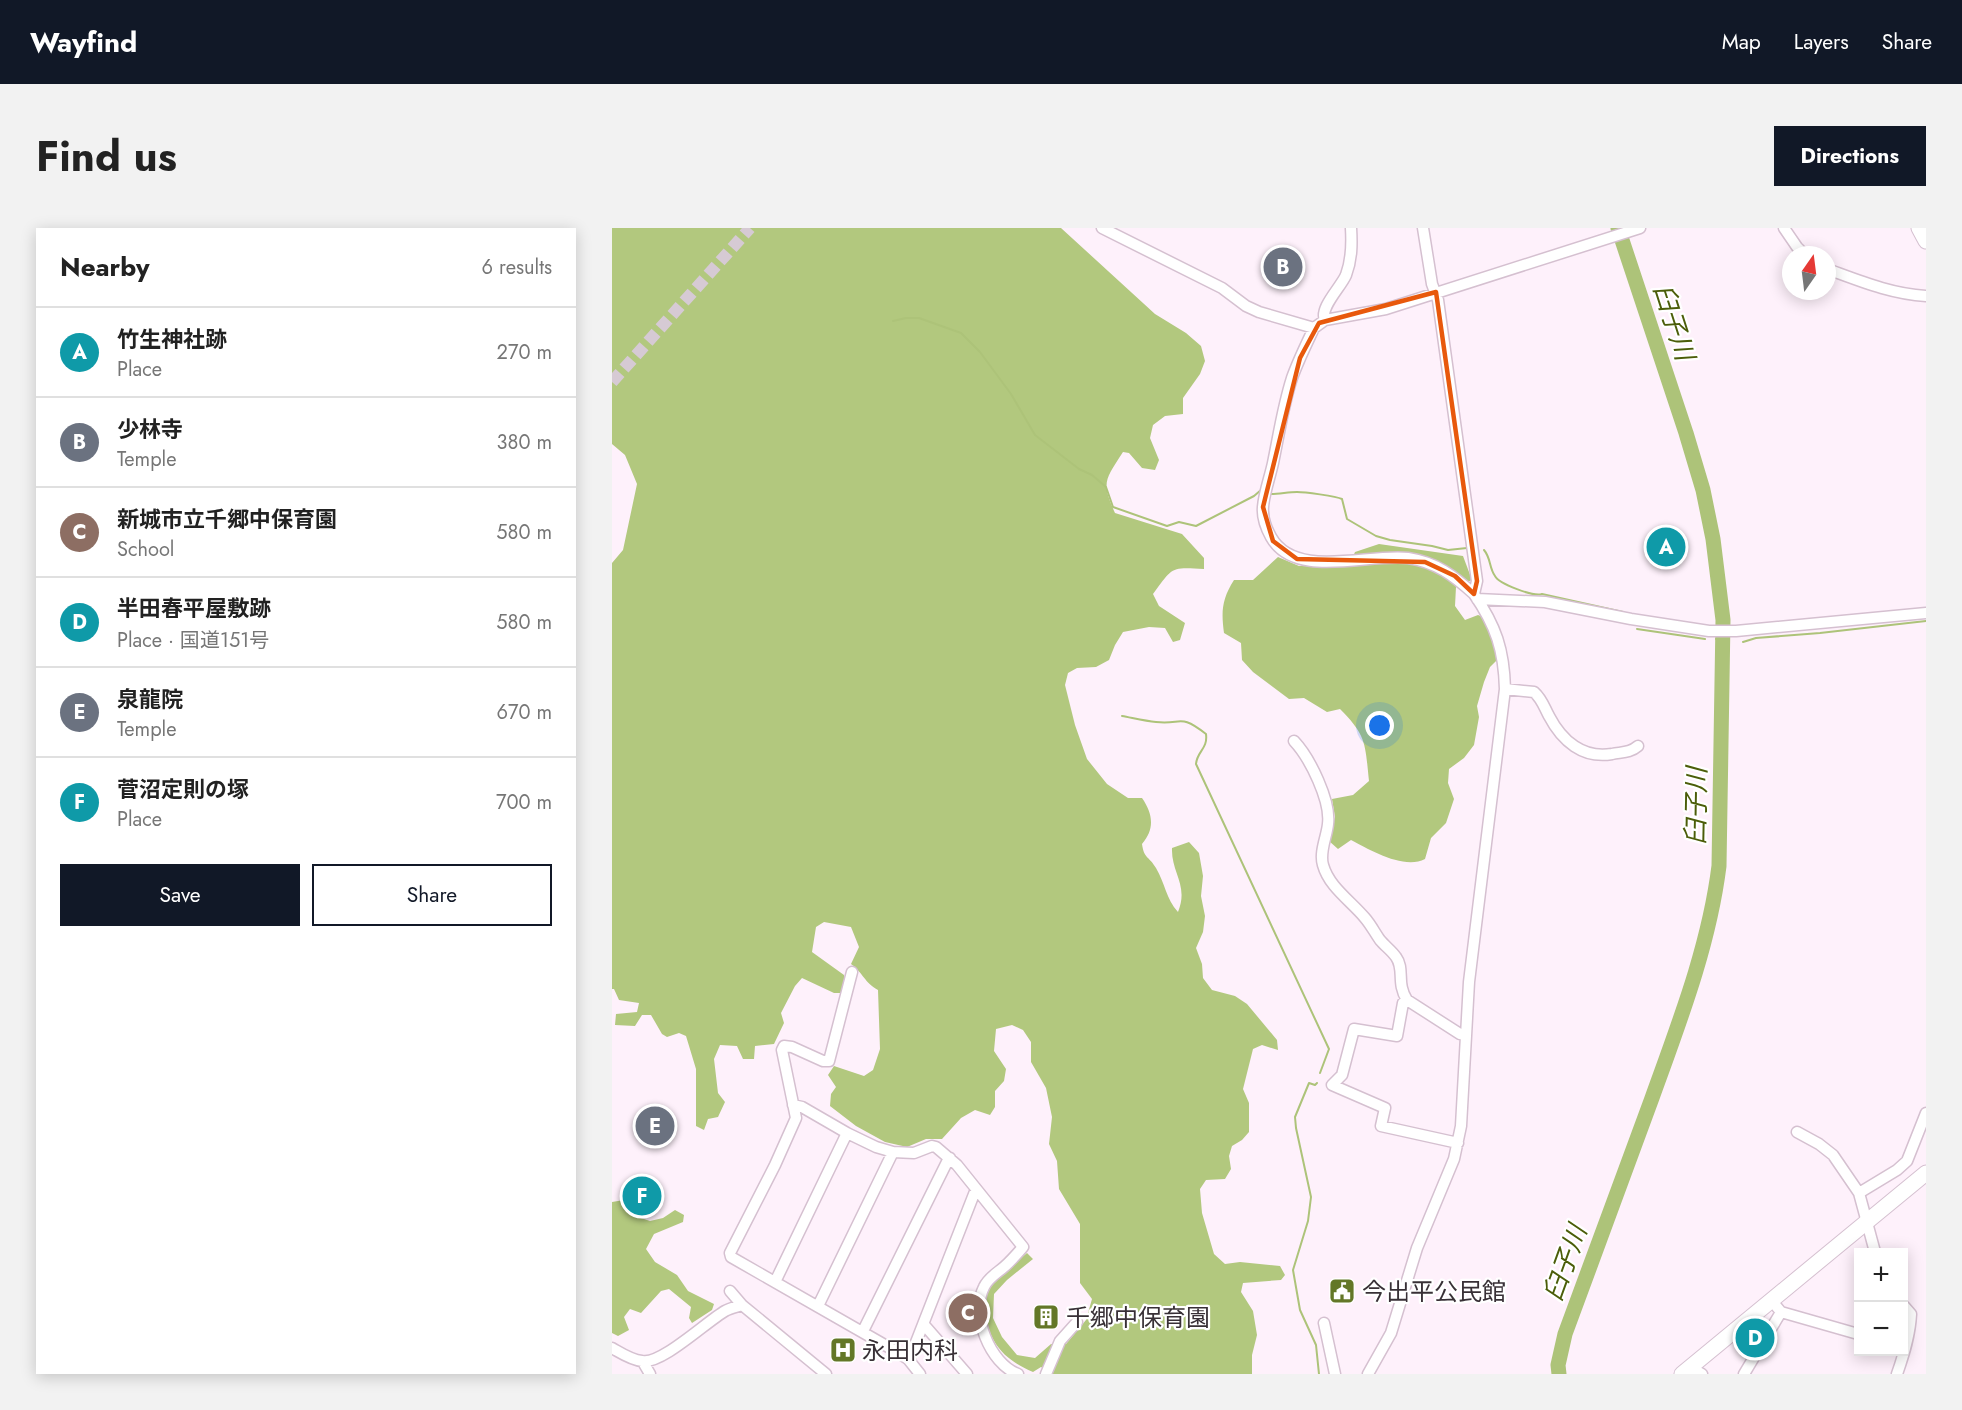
<!DOCTYPE html>
<html lang="en">
<head>
<meta charset="utf-8">
<style>
  :root { --surface:#fff; --page:#f2f2f2; --text:#222; --muted:#767676; --line:#e0e0e0; --accent:#111827 }
  body { margin:0; font-family:Jost,"Noto Sans JP",sans-serif; background:var(--page); color:var(--text) }
  .controls { position:absolute; right:18px; bottom:18px; display:grid; overflow:hidden; border-radius:0px; box-shadow:0 3px 15px #0003 }
  .controls button { width:54px; height:54px; display:grid; place-items:center; padding:0; border:0; border-bottom:2px solid var(--line); background:var(--surface); color:var(--text); font:30px sans-serif }
  .compass { position:absolute; left:1170px; top:18px; width:54px; height:54px; border-radius:50%; background:var(--surface); box-shadow:0 3px 15px #0003; rotate:14deg }
  .you { position:absolute; left:768px; top:498px; width:21px; height:21px; margin:-15px; border:4px solid #fff; border-radius:50%; background:#1a73e8; box-shadow:0 0 0 9px #1a73e833 }
  .badge { display:grid; place-items:center; width:39px; height:39px; border-radius:50%; background:var(--accent); color:#fff; font-size:20px; font-weight:700 }
  .pin { position:absolute; translate:-50% -50%; border:3px solid #fff; box-shadow:0 2px 6px #0006 }
  .list { margin:0; padding:0; list-style:none }
  h2 { display:flex; justify-content:space-between; align-items:center; height:78px; margin:0; padding:0 24px; font-size:26px }
  h2 small { font-size:20px; font-weight:400; color:var(--muted) }
  .list li { display:grid; grid-template-columns:39px 1fr auto; gap:18px; align-items:center; box-sizing:border-box; height:90px; padding:0 24px; border-top:2px solid var(--line) }
  .list b { display:block; font-size:22px; white-space:nowrap }
  .list p { margin:0; font-size:20px; white-space:nowrap; color:var(--muted) }
  .list em { font-size:20px; font-style:normal; color:var(--muted) }
  .actions { display:flex; gap:12px; padding:18px 24px }
  .actions a { flex:1; padding:14px 0; border:2px solid var(--accent); border-radius:0px; text-align:center; font-size:21px; color:var(--accent) }
  .actions .main { background:var(--accent); color:#fff }
  .map { position:relative; flex:none; width:1314px; height:1146px; overflow:hidden; border-radius:0px }
  header { display:flex; align-items:center; gap:36px; box-sizing:border-box; height:84px; padding:0 30px; background:var(--accent); color:#fff }
  header strong { font-size:28px }
  nav { display:flex; gap:33px; margin-inline-start:auto; font-size:21px }
  .intro { display:flex; align-items:center; justify-content:space-between; box-sizing:border-box; height:144px; padding:0 36px }
  h1 { margin:0; font-size:42px }
  .button { padding:15px 27px; border-radius:0px; background:var(--accent); color:#fff; font-size:21px; font-weight:700 }
  main { display:flex; gap:36px; padding:0 36px }
  aside { flex:1; background:var(--surface); border-radius:0px; box-shadow:0 3px 15px #0003 }
  .map>svg:first-child { display:block }
</style>
</head>
<body>
<header>
<strong>Wayfind</strong>
<nav><a>Map</a><a>Layers</a><a>Share</a></nav>
</header>
<div class="intro"><h1>Find us</h1><a class="button">Directions</a></div>
<main>
<aside>
<h2>Nearby<small>6 results</small></h2>
<ul class="list">
<li><span class="badge" style="background:#0f9aa8">A</span><div><b>竹生神社跡</b><p>Place</p></div><em>270 m</em></li>
<li><span class="badge" style="background:#6b7280">B</span><div><b>少林寺</b><p>Temple</p></div><em>380 m</em></li>
<li><span class="badge" style="background:#8d6e63">C</span><div><b>新城市立千郷中保育園</b><p>School</p></div><em>580 m</em></li>
<li><span class="badge" style="background:#0f9aa8">D</span><div><b>半田春平屋敷跡</b><p>Place · 国道151号</p></div><em>580 m</em></li>
<li><span class="badge" style="background:#6b7280">E</span><div><b>泉龍院</b><p>Temple</p></div><em>670 m</em></li>
<li><span class="badge" style="background:#0f9aa8">F</span><div><b>菅沼定則の塚</b><p>Place</p></div><em>700 m</em></li>
</ul>
<div class="actions"><a class="main">Save</a><a>Share</a></div>
</aside>
<div class="map">
<svg width="1314" height="1146" viewBox="0 0 1314 1146">
  <rect width="100%" height="100%" fill="#fef1fb"/>
  <path fill="#b2c87e" d="M0 0H449L543 86 574 105 589 118 593 133 588 146 571 170V186L553 188 541 197 538 210 547 232 543 242 530 240 517 225 511 224C493 252 489 254 503 285L570 306 592 330V341C558 339 561 339 541 366L547 378 573 395 568 412 561 414 553 400 537 399 511 404 503 417 497 432 484 439 465 440 456 445 453 457 463 497 475 531 495 556 516 570H530C541 586 543 601 530 616 532 631 537 628 544 640 553 655 554 671 566 684 577 657 559 645 560 620L577 614 587 625 591 648 589 668 593 688 591 704 584 720 590 736 591 750 600 762 623 768 635 776 665 812 666 822 650 817 641 821 631 861 637 875V904L630 912 620 918 617 928 619 941 613 951 594 952 588 961 590 985 602 1026 613 1036 628 1034 668 1038 673 1047 669 1052 631 1055 629 1064 641 1083 645 1107 640 1127V1146H439L438 1144 429 1139 421 1144C391 1131 376 1114 373 1081 372 1075 373 1064 376 1059 381 1052 407 1032 415 1025L421 1031 395 1052 382 1066 381 1090 390 1109 405 1127 423 1130 439 1116H454L474 1092 480 1071 468 1055V996L447 961 445 933 437 916 440 889 434 860 419 834V814L411 802 400 797 384 801 382 823 394 841 392 853 383 863V879L378 887 363 882 349 890 330 911H314L295 919 273 914 244 898 218 878 219 866 224 859 216 847 222 838 252 848 261 842 268 821 266 762C252 754 252 746 239 736L247 719 239 699 212 694 204 699 200 724 232 747 233 755 230 765H222L190 750 183 758 169 785 172 795 162 816 143 818 142 831H131L125 818 108 817 102 831 106 865 113 874 106 889 96 891 92 902 84 898V841L74 808 67 805 55 809 50 806 39 787H30L23 798 3 797 4 786 25 784 27 775 7 772 2 761H0V335L11 322 25 256 13 227 0 216Z
    M767 316 851 328 860 352 844 359 843 378 853 392 866 387 876 391 888 429 878 439 872 454 865 478 867 489 862 517 852 530 837 541 836 555 842 571 834 595 819 610 813 631C792 642 758 622 739 612L726 621 717 613 723 589 720 571 741 567 757 553C753 516 755 508 728 481L715 484 692 470 677 471 641 444 630 432 629 415 612 405C609 383 610 371 622 352H641L666 329 687 338H737L743 324Z
    M12 972 21 978 29 990 38 993 51 990 63 982 72 987 71 994 42 1006 34 1021 43 1034 65 1047 76 1063 102 1076 100 1082 80 1095 77 1090 79 1079 57 1061 49 1063 29 1085 18 1081 12 1089 17 1102 6 1108 0 1105V974Z"/>
  <g fill="none" stroke-linecap="round" stroke-linejoin="round">
    <path stroke="#adc379" stroke-width="2" d="M281 93 294 90H307L349 105 368 124 399 166 423 207 467 241 480 247 494 259 501 279 555 298 567 294 584 298 642 268 649 262
      M659 266C668 266 676 264 685 264 692 264 724 268 730 271L735 291 764 308 778 312 820 318 836 322 855 320
      M872 322C879 330 877 340 883 348 887 356 922 369 930 366L1011 384
      M1025 401 1093 411
      M1104 411 1117 414
      M1131 414 1144 410 1208 405 1314 393
      M510 488C521 490 533 493 544 494 571 497 567 485 594 506 596 521 585 523 584 536L717 821 708 845
      M705 855 703 857 697 855 683 889 684 900 699 969 696 993 681 1042 688 1082 704 1117 707 1146"/>
    <path stroke="#adc379" stroke-width="15" d="M947 1146 946 1137 953 1106C982 1027 1011 949 1040 870 1067 795 1097 718 1107 638L1111 392 1101 311 1091 262 1074 205 1006 0"/>
    <path stroke="#d6cad4" stroke-width="12" stroke-dasharray="12 6" stroke-linecap="butt" d="M0 154 138 0"/>
    <defs>
      <path id="minor" d="M490 0 610 60 634 78 647 84 702 100C694 117 686 133 680 150 671 178 667 206 661 235 658 249 652 265 651 279 650 290 654 300 659 309 683 352 756 325 796 330 824 334 842 348 862 366
        M1172 0 1185 19 1193 27
        M1215 41C1248 53 1279 66 1314 68
        M713 92C707 80 729 59 734 47 740 31 740 16 739 0
        M702 100 713 92 774 81 1028 0
        M865 371 933 374 1019 391 1097 403H1124L1314 385
        M893 461 922 464C930 471 932 479 937 488 950 513 971 531 1000 526 1010 524 1018 525 1026 518
        M682 513C698 530 719 573 716 596 715 608 707 624 711 637 717 659 739 673 753 690 759 697 763 705 768 712 773 718 780 723 784 729 793 741 784 755 795 772L848 806 853 807
        M240 744 217 833H211L180 819 172 818 170 822 184 890 163 937 118 1025 119 1029 285 1124 296 1131 308 1146
        M795 772 791 775 785 808 742 801 730 847 720 857 773 880 769 898 846 915
        M181 877 190 879 235 905 264 919 281 924 302 925 320 918 324 919 345 937 411 1019C405 1026 399 1033 392 1039 385 1045 376 1050 372 1059 358 1086 378 1136 406 1146
        M1185 904 1207 916 1221 927 1247 965 1263 1024
        M1247 965 1285 942 1295 933 1314 885
        M163 1054 235 905
        M118 1063 130 1077
        M1160 1073 1169 1084 1246 1106
        M206 1078 281 924
        M712 1095 723 1146
        M311 1098 314 1099 355 1146
        M251 1103 335 934 338 930
        M0 1120C9 1125 19 1132 30 1133 49 1137 94 1094 113 1083 118 1080 124 1079 130 1077L214 1146
        M296 1131 299 1127 362 966 365 962
        M31 1134 38 1146
        M1078 1139 1090 1146
        M434 1146 448 1113 465 1094
        M756 1146 779 1105 805 1020 842 931 849 898 857 754 893 461C892 422 884 398 862 366L865 353 826 72 820 56 811 0
        M1132 1146 1169 1084
        M1285 1146C1292 1126 1298 1107 1299 1086L1292 1078"/>
      <path id="highway" d="M1307 0 1314 13
        M1070 1146 1314 945"/>
    </defs>
    <use href="#minor" stroke="#d5c0d0" stroke-width="13"/>
    <use href="#highway" stroke="#d5c0d0" stroke-width="17"/>
    <use href="#minor" stroke="#fff" stroke-width="10"/>
    <use href="#highway" stroke="#fff" stroke-width="15"/>
  </g>
  <path fill="none" stroke="#e8590c" stroke-width="4.5" stroke-linejoin="round" d="M824 64 865 353 862 366 843 348 813 334 685 331 661 313 651 279 688 130 707 95Z"/>
  <defs>
    <symbol id="civic-square" viewBox="-11 -11 22 22"><rect x="-9" y="-9" width="18" height="18" rx="4" fill="#637727" stroke="#fff"/><path d="M-.6-6.5H3V-4.5H.6V-3L4-1V1h2V6H-6V1h2V-1L-.6-3ZM-1.2 2.5V6h2.4V2.5Z" fill="#fff"/></symbol>
    <symbol id="building-square" viewBox="-11 -11 22 22"><rect x="-9" y="-9" width="18" height="18" rx="4" fill="#637727" stroke="#fff"/><path d="M-4-6H4V6H1V3H-1V6H-4ZM-2.5-4.3h1.7v1.8h-1.7ZM.8-4.3h1.7v1.8H.8ZM-2.5-1h1.7V.8h-1.7ZM.8-1h1.7V.8H.8Z" fill="#fff"/></symbol>
    <symbol id="hospital-square" viewBox="-11 -11 22 22"><rect x="-9" y="-9" width="18" height="18" rx="4" fill="#637727" stroke="#fff"/><path d="M-5-5h3v3.5h4V-5h3V5h-3V1.5h-4V5h-3Z" fill="#fff"/></symbol>
  </defs>
  <g fill-rule="evenodd">
    <use href="#civic-square" x="715" y="1048" width="30" height="30"/>
    <use href="#building-square" x="419" y="1074" width="30" height="30"/>
    <use href="#hospital-square" x="216" y="1107" width="30" height="30"/>
  </g>
  <g text-anchor="middle" dominant-baseline="central" stroke-width="4.5" stroke-linejoin="round" paint-order="stroke">
    <g font-size="24" fill="#383036" stroke="#fff" text-anchor="start">
      <text x="750" y="1063">今出平公民館</text>
      <text x="454" y="1089">千郷中保育園</text>
      <text x="250" y="1122">永田内科</text>
    </g>
    <g font-size="26" font-style="italic" fill="#4b5d09" stroke="#fff">
      <text transform="translate(1062 94) rotate(72)">臼子川</text>
      <text transform="translate(1084 578) rotate(-89)">臼子川</text>
      <text transform="translate(953 1035) rotate(-70)">臼子川</text>
    </g>
  </g>
</svg>
<div class="controls">
<button>+</button>
<button>−</button>
</div>
<svg class="compass" viewBox="-18 -18 36 36"><path d="M0-13l5 13h-10z" fill="#e53935"/><path d="M0 13l5-13h-10z" fill="#767676"/></svg>
<div class="you"></div>
<div class="pin badge" style="left:1054px;top:319px;background:#0f9aa8">A</div>
<div class="pin badge" style="left:671px;top:39px;background:#6b7280">B</div>
<div class="pin badge" style="left:356px;top:1085px;background:#8d6e63">C</div>
<div class="pin badge" style="left:1143px;top:1110px;background:#0f9aa8">D</div>
<div class="pin badge" style="left:43px;top:898px;background:#6b7280">E</div>
<div class="pin badge" style="left:30px;top:968px;background:#0f9aa8">F</div>
</div>
</main>
</body>
</html>
